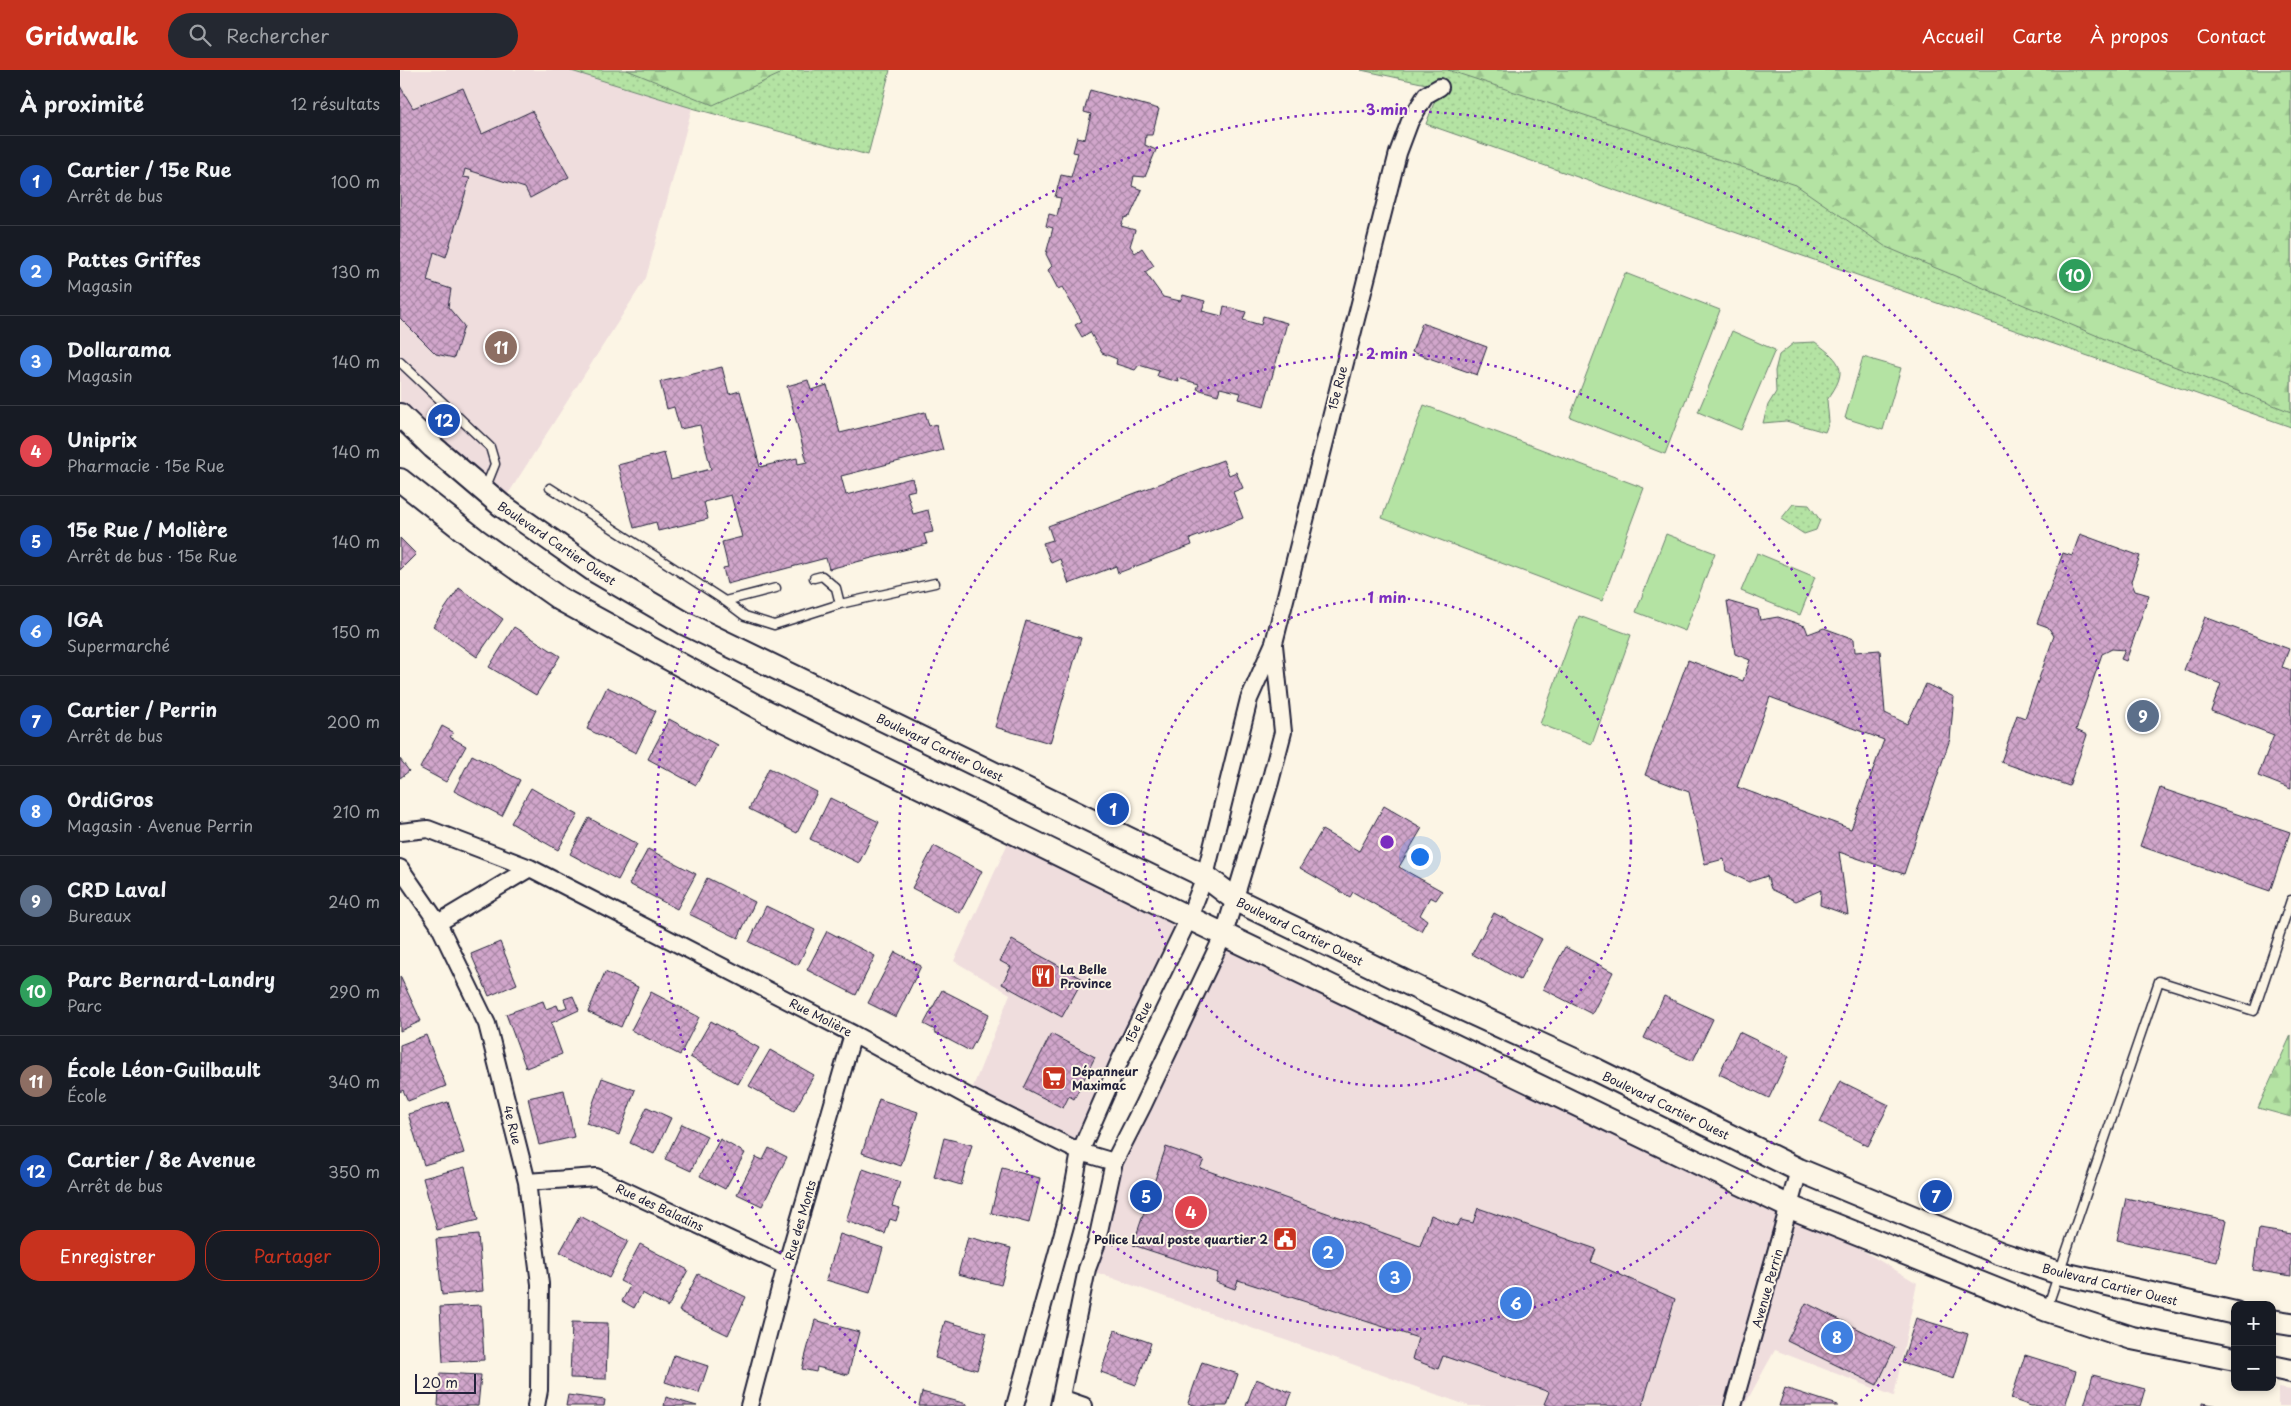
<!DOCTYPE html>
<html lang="fr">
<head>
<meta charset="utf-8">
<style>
  :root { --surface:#171b24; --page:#242831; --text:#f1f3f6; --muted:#9ea1a6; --line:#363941; --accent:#c8321e }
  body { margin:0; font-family:"Playpen Sans",sans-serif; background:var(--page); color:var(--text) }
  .controls { position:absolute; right:15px; bottom:15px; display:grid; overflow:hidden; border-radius:10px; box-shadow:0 2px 8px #0003 }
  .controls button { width:45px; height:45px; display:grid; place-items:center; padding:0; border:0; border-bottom:1px solid var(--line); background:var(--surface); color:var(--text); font:25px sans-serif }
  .scale { position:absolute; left:15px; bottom:12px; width:61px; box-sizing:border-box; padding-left:5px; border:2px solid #22223b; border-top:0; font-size:14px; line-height:18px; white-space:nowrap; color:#22223b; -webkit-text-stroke:4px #fcf5e5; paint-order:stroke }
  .you { position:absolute; left:1019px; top:786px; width:18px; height:18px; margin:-12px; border:4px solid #fff; border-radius:50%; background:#1a73e8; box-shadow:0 0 0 8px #1a73e833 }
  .badge { display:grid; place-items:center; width:32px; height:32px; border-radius:50%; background:var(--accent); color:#fff; font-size:16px; font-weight:700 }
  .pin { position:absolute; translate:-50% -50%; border:2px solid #fff; box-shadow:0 1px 5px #0006 }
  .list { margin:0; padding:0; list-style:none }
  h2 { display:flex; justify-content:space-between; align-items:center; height:65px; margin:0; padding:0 20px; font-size:21px }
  h2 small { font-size:16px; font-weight:400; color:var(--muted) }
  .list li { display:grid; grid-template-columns:32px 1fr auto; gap:15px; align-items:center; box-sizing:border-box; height:90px; padding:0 20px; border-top:1px solid var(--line) }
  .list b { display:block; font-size:19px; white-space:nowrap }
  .list p { margin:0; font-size:16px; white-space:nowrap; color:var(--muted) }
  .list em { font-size:16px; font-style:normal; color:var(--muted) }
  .actions { display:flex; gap:10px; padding:15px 20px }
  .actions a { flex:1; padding:11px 0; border:1px solid var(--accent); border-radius:20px; text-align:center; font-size:18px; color:var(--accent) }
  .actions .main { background:var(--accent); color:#fff }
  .icon { flex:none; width:28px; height:28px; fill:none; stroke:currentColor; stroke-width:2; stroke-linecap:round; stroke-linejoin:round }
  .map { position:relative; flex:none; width:1891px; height:1336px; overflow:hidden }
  header { display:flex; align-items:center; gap:30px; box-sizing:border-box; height:70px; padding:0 25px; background:var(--accent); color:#fff }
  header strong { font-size:24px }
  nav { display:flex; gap:28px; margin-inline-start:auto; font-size:18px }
  .search { width:350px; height:45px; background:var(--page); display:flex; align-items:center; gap:12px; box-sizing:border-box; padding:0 18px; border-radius:28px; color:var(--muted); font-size:19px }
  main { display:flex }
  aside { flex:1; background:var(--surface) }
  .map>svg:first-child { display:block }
</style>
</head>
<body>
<header>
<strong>Gridwalk</strong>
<div class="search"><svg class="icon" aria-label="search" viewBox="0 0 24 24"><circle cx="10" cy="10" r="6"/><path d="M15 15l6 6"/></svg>Rechercher</div>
<nav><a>Accueil</a><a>Carte</a><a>À propos</a><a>Contact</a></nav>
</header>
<main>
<aside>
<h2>À proximité<small>12 résultats</small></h2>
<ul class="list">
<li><span class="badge" style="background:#1a4fb4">1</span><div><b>Cartier / 15e Rue</b><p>Arrêt de bus</p></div><em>100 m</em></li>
<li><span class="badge" style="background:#3f7fe0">2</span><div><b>Pattes Griffes</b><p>Magasin</p></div><em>130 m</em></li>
<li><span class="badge" style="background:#3f7fe0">3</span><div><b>Dollarama</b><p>Magasin</p></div><em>140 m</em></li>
<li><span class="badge" style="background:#e0444e">4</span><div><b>Uniprix</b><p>Pharmacie · 15e Rue</p></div><em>140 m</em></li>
<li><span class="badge" style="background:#1a4fb4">5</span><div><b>15e Rue / Molière</b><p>Arrêt de bus · 15e Rue</p></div><em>140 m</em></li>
<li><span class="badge" style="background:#3f7fe0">6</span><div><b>IGA</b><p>Supermarché</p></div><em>150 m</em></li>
<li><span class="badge" style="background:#1a4fb4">7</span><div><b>Cartier / Perrin</b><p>Arrêt de bus</p></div><em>200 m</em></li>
<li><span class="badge" style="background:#3f7fe0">8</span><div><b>OrdiGros</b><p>Magasin · Avenue Perrin</p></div><em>210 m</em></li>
<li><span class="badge" style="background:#5c6f8a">9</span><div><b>CRD Laval</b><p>Bureaux</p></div><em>240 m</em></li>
<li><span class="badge" style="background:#2e9e5b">10</span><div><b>Parc Bernard-Landry</b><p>Parc</p></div><em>290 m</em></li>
<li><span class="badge" style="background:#8d6e63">11</span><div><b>École Léon-Guilbault</b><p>École</p></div><em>340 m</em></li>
<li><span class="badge" style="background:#1a4fb4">12</span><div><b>Cartier / 8e Avenue</b><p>Arrêt de bus</p></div><em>350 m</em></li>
</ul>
<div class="actions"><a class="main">Enregistrer</a><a>Partager</a></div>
</aside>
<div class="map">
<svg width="1891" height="1336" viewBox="0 0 1891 1336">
  <defs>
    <pattern id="grass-dots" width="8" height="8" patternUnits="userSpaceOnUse" patternTransform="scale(1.25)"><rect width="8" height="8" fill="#b4e3a3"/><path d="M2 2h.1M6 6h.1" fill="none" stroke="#9ac28d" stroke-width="1.8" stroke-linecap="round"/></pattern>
    <pattern id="forest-firs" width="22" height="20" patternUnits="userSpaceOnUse" patternTransform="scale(1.25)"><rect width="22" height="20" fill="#b4e3a3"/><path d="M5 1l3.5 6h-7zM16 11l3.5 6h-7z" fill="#9ac28d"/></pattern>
    <pattern id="building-cross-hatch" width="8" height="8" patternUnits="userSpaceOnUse" patternTransform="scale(1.25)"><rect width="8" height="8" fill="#d1a6cb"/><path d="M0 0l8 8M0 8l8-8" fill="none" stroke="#a987a6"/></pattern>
  </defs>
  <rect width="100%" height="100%" fill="#fcf5e5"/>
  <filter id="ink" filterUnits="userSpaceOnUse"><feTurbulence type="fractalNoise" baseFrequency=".02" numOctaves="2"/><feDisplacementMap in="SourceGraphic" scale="10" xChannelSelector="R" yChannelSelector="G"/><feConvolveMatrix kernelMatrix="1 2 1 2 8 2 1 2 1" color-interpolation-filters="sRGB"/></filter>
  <g filter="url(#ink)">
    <path fill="#efdddd" d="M0 0H168L292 38 246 208 101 435 0 345Z
      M613 762 789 848 680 1082 569 1027 610 924 554 891Z
      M824 864 1390 1137 1517 1213 1494 1326 1375 1280 1344 1336H1069L687 1199 714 1092Z
      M1878 1318 1891 1320V1336H1878Z"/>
    <path fill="url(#grass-dots)" stroke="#6b826f" d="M168 0H490L468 85 292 38Z
      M961 0H1891V357L1026 54 1040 17Z
      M1415 272C1442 292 1449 300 1427 330L1429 352 1425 362 1386 351 1363 353 1368 335 1376 322 1375 301 1379 285 1394 273Z
      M1393 434 1409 435 1420 450 1416 460 1404 464 1381 449Z"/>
    <path fill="url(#forest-firs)" stroke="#6b826f" d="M227 0H381L380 4 313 35Z
      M1048 0H1891V342L1712 272 1486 177 1396 115Z
      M1891 965V1047L1858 1038Z"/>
    <path fill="#b4e3a3" stroke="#6b826f" d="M1225 203 1320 240 1265 384 1170 347Z
      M1332 261 1375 280 1341 360 1298 342Z
      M1463 287 1501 298 1483 360 1445 348Z
      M1024 335 1244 418 1202 531 982 448Z
      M1266 464 1315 483 1285 561 1236 542Z
      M1357 483 1415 507 1400 545 1341 521Z
      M1179 546 1231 565 1192 674 1140 654Z"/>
    <path fill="url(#building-cross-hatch)" stroke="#22223b" fill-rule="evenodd" d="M0 16 13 38 63 18 82 64 132 41 169 107 130 128 125 118 65 99 63 107 70 108 46 187 34 182 27 211 51 219 48 237 64 256 54 288 36 284 0 248Z
      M690 20 759 39 752 65H746L745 75 756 80 745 107 734 106 732 116 742 120 730 146 724 148 721 156 735 160 730 176 735 183 742 178 754 196 745 202 763 227 780 231 783 225 805 231 802 241 822 246 824 236 846 242 843 250 861 255 863 246 887 253 864 336 839 329 841 323 820 318 818 325 797 319 799 314 778 308 779 312 757 306 759 301 739 295 735 300 716 294 717 289 702 283 690 262 682 267 675 255 682 251 662 217 658 219 648 200 652 196 646 184 653 158 646 156 649 144 657 146 661 128 655 127 661 105 671 107 678 83 673 82 677 67 685 69 691 44 684 42Z
      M1022 253 1087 277 1077 305 1012 282Z
      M322 297 329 324 340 321 360 397 397 388 398 394 407 392 387 316 408 310 411 320 427 315 440 363 525 342 529 356 536 354 543 380 441 406 446 425 512 408 515 420 507 422 513 444 528 440 533 462 524 464 527 474 429 499 426 488 327 514 323 498 328 497 322 472 342 467 331 425 304 432 308 449 258 461 256 452 234 458 218 395 264 383 271 409 311 399 300 355 280 359 274 337 267 339 260 312Z
      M823 390 829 405 836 402 843 418 833 422 843 448 790 469 792 475 718 503 716 496 669 514 660 489 651 493 643 473 653 470 648 456Z
      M1680 464 1740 486 1731 511 1735 521 1749 525 1726 591 1721 589 1725 580 1712 579 1702 584 1676 660 1687 665 1669 716 1601 692 1617 645 1625 648 1654 566 1648 557 1637 553 1663 483 1672 486Z
      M0 468 16 484 0 500Z
      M59 518 103 549 77 587 33 556Z
      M1327 531 1358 540 1360 550 1378 547 1405 556 1408 564 1424 558 1454 569 1455 582 1480 580 1485 643 1507 654 1526 614 1554 627 1550 669 1504 804 1439 782 1448 845 1420 835 1421 820 1396 831 1371 819 1367 806 1349 812 1326 801 1324 789 1305 794 1289 722 1245 705 1288 590 1343 611 1350 590 1335 584ZM1370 627 1484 670 1451 759 1337 717Z
      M1805 547 1889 579 1882 597 1891 600V719L1858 706 1874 665 1811 641 1821 614 1784 600Z
      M626 551 681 568 650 673 595 657Z
      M114 557 160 586 136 625 89 597Z
      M207 617 256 641 236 683 187 659Z
      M269 649 317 675 296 715 248 689Z
      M42 656 53 662 50 667 66 676 46 712 20 698Z
      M72 685 120 710 102 746 54 721Z
      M0 689 9 701 0 708Z
      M369 698 417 722 397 763 349 739Z
      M131 718 178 745 158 780 111 753Z
      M1760 718 1890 762 1870 821 1740 776Z
      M430 728 479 752 459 793 410 769Z
      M984 736 1022 758 999 797 1042 821 1036 830 1030 827 1020 845 1027 850 1021 861 953 822 950 827 900 798 922 760 959 781Z
      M189 748 237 774 218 810 170 784Z
      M534 776 582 801 560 843 512 818Z
      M248 779 296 804 277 839 229 814Z
      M307 808 355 832 338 868 289 844Z
      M366 836 415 860 398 895 349 872Z
      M1094 843 1142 869 1120 910 1072 884Z
      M427 861 475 886 456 925 407 900Z
      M612 870 683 909 662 947 602 914 611 897 600 891Z
      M100 872 117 914 89 926 71 884Z
      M1165 877 1213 902 1192 944 1143 919Z
      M495 882 521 896 496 947 468 933Z
      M205 902 238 917 221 957 188 942Z
      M0 906 21 951 0 961Z
      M542 920 589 944 570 981 534 962 535 960 524 954Z
      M251 922 299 947 280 985 231 960Z
      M173 926 179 940 151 953 162 984 126 998 106 944 143 931 146 939 157 935 159 940 167 937 164 929Z
      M1264 926 1313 949 1293 991 1244 968Z
      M311 951 359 978 338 1014 290 987Z
      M1339 962 1389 986 1369 1028 1319 1004Z
      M651 964 695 987 674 1029 669 1026 663 1038 624 1018Z
      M26 965 46 1016 8 1031 3 1020 0 1022V975Z
      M370 980 414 1005 394 1041 349 1016Z
      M202 1008 235 1020 219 1065 186 1053Z
      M1440 1011 1489 1035 1468 1076 1420 1052Z
      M164 1020 174 1067 139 1075 128 1028Z
      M479 1029 518 1042 501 1096 462 1083Z
      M48 1032 64 1083 24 1095 8 1044Z
      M247 1037 271 1048 254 1084 230 1073Z
      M282 1054 307 1066 291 1101 265 1089Z
      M544 1068 572 1075 561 1115 534 1107Z
      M320 1069 345 1083 325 1119 300 1106Z
      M766 1077 804 1090 800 1098 1020 1176 1031 1145 1057 1156 1061 1150 1073 1153 1078 1138 1196 1179 1191 1192 1275 1229 1242 1336H1151L1144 1334 1149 1322 1043 1286 1038 1299 1012 1289 1018 1268 838 1210 835 1219 816 1212 818 1203 733 1175Z
      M369 1078 387 1087 362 1136 337 1124 356 1087 363 1090Z
      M65 1097 78 1150 37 1160 23 1108Z
      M602 1098 640 1108 629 1153 591 1143Z
      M463 1099 500 1112 492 1136 500 1138 496 1151 490 1149 485 1164 446 1151Z
      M1726 1128 1826 1150 1817 1192 1717 1170Z
      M180 1146 228 1171 209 1208 160 1182Z
      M1859 1159 1891 1164V1206L1853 1200Z
      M440 1164 483 1178 470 1223 426 1210Z
      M78 1165 83 1221 42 1225 36 1169Z
      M568 1167 611 1178 601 1215 558 1204Z
      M240 1174 288 1200 268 1237 242 1223 234 1238 222 1231 230 1216 220 1211Z
      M298 1204 346 1227 328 1265 279 1241Z
      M1406 1233 1495 1277 1477 1315 1387 1271Z
      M81 1235 84 1290 43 1292 40 1237Z
      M1516 1248 1568 1264 1554 1309 1502 1293Z
      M415 1250 459 1262 448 1305 417 1297 416 1302 402 1299Z
      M545 1251 587 1263 577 1300 535 1288Z
      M172 1252 208 1253 206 1309 170 1308Z
      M715 1260 751 1273 736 1315 701 1302Z
      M274 1285 308 1296 299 1323 265 1312Z
      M1625 1285 1676 1301 1665 1336H1631L1611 1329Z
      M802 1292 838 1304 827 1336H797L788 1333Z
      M40 1303 81 1305 78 1336H38Z
      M1693 1305 1745 1319 1740 1336H1684Z
      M856 1309 892 1323 887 1336H846Z
      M1385 1318 1438 1335V1336H1379Z
      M522 1322 567 1334V1336H519Z
      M168 1325 205 1330 204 1336H166Z
      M266 1327 297 1336H264Z
      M1802 1333 1819 1336H1802Z"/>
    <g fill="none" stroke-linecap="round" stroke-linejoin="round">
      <defs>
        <path id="lane" d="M0 292 90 377 95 394 85 419
          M150 418 325 531 345 546 374 555 440 534 535 513
          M414 508 422 506 436 518 440 534
          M325 531 376 518
          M1647 1238 1759 911 1854 941 1891 830"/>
        <path id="street" d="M0 762 28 759 130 798 453 964 569 1027 680 1082 714 1092
          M0 798 38 853 87 954 127 1112 140 1214 139 1320 136 1336
          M38 853 130 798
          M127 1112 196 1107 386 1196
          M661 1328 684 1336
          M349 1336 386 1196 453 964
          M615 1336 669 1141 680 1082 721 988 789 848 805 806 849 629 874 573 998 83 1010 51 1026 25 1040 17
          M659 1336 687 1199 696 1175 714 1092 743 1035 824 864 870 712 883 662 874 575
          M1333 1336 1399 1100"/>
        <path id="secondary" d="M0 345 33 377 101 435 195 501 284 553 805 806 836 830 1030 924 1192 998 1399 1100 1599 1183 1659 1203 1835 1243
          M0 410 75 469 160 529 365 641 789 848 1390 1137 1647 1240 1732 1268 1835 1289
          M1872 1251 1891 1254
          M1872 1297 1891 1301"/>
      </defs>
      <use href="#lane" stroke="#22223b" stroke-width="11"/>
      <use href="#street" stroke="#22223b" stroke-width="20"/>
      <use href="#secondary" stroke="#22223b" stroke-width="26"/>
      <use href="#lane" stroke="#fcf5e5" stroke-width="8"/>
      <use href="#street" stroke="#fcf5e5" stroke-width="16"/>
      <use href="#secondary" stroke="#fcf5e5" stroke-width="22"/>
    </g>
  </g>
  <g fill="none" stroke="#7b2cbf" stroke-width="2.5" stroke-dasharray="2.5 5">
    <circle cx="987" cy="772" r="244"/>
    <circle cx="987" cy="772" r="488"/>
    <path d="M516 1333A732 732 0 1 1 1458 1333"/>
  </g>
  <defs>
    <symbol id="restaurant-square" viewBox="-11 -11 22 22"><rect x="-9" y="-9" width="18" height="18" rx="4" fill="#c8321e" stroke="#fcf5e5"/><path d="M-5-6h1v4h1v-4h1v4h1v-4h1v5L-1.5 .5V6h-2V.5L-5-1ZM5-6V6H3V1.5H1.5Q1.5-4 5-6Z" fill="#fff"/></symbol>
    <symbol id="supermarket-square" viewBox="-11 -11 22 22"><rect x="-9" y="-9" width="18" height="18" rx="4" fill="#c8321e" stroke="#fcf5e5"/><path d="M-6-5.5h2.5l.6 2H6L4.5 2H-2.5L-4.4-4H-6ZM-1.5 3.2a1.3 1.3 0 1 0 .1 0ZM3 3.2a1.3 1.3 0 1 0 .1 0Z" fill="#fff"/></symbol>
    <symbol id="civic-square" viewBox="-11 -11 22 22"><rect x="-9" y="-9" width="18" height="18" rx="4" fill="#c8321e" stroke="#fcf5e5"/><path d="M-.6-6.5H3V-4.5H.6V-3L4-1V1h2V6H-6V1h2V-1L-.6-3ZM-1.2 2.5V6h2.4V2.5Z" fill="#fff"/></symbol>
  </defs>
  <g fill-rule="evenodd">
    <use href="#restaurant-square" x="629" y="892" width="28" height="28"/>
    <use href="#supermarket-square" x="640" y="994" width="28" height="28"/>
    <use href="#civic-square" x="871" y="1155" width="28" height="28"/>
  </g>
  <g text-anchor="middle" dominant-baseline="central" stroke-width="4" stroke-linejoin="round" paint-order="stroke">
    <g font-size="12" fill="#22223b" stroke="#fcf5e5">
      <text transform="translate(937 318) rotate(-76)">15e Rue</text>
      <text transform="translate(157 473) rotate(34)">Boulevard Cartier Ouest</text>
      <text transform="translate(540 677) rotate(26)">Boulevard Cartier Ouest</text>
      <text transform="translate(900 861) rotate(26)">Boulevard Cartier Ouest</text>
      <text transform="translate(421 947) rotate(27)">Rue Molière</text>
      <text transform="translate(738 952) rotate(-64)">15e Rue</text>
      <text transform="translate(1266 1035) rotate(26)">Boulevard Cartier Ouest</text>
      <text transform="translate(113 1055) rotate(76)">4e Rue</text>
      <text transform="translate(260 1137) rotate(25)">Rue des Baladins</text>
      <text transform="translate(400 1150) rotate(-74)">Rue des Monts</text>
      <text transform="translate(1710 1214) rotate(14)">Boulevard Cartier Ouest</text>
      <text transform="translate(1367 1218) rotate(-74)">Avenue Perrin</text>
    </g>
    <g font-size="12" font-weight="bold" fill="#22223b" stroke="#fcf5e5" text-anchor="start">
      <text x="660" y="899">La Belle<tspan x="660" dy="14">Province</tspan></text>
      <text x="672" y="1001">Dépanneur<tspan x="672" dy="14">Maximac</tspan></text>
      <text x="868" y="1169" text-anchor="end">Police Laval poste quartier 2</text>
    </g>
  </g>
  <circle cx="987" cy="772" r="8" fill="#7b2cbf" stroke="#fcf5e5" stroke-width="2.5"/>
  <g font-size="15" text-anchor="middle" font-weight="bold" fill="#7b2cbf" stroke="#fcf5e5" stroke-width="4" stroke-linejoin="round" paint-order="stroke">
    <text x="987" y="45">3 min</text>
    <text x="987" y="289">2 min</text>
    <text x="987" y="533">1 min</text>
  </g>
</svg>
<div class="controls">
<button>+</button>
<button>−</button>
</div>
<div class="scale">20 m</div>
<div class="you"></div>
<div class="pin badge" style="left:713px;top:739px;background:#1a4fb4">1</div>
<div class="pin badge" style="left:928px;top:1182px;background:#3f7fe0">2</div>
<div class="pin badge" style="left:995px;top:1207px;background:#3f7fe0">3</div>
<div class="pin badge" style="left:791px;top:1142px;background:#e0444e">4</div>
<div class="pin badge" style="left:746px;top:1126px;background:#1a4fb4">5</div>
<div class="pin badge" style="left:1116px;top:1233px;background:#3f7fe0">6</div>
<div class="pin badge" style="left:1536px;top:1126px;background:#1a4fb4">7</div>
<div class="pin badge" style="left:1437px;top:1267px;background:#3f7fe0">8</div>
<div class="pin badge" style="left:1743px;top:646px;background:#5c6f8a">9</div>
<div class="pin badge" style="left:1675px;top:205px;background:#2e9e5b">10</div>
<div class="pin badge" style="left:101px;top:277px;background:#8d6e63">11</div>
<div class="pin badge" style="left:44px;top:350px;background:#1a4fb4">12</div>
</div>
</main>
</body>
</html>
